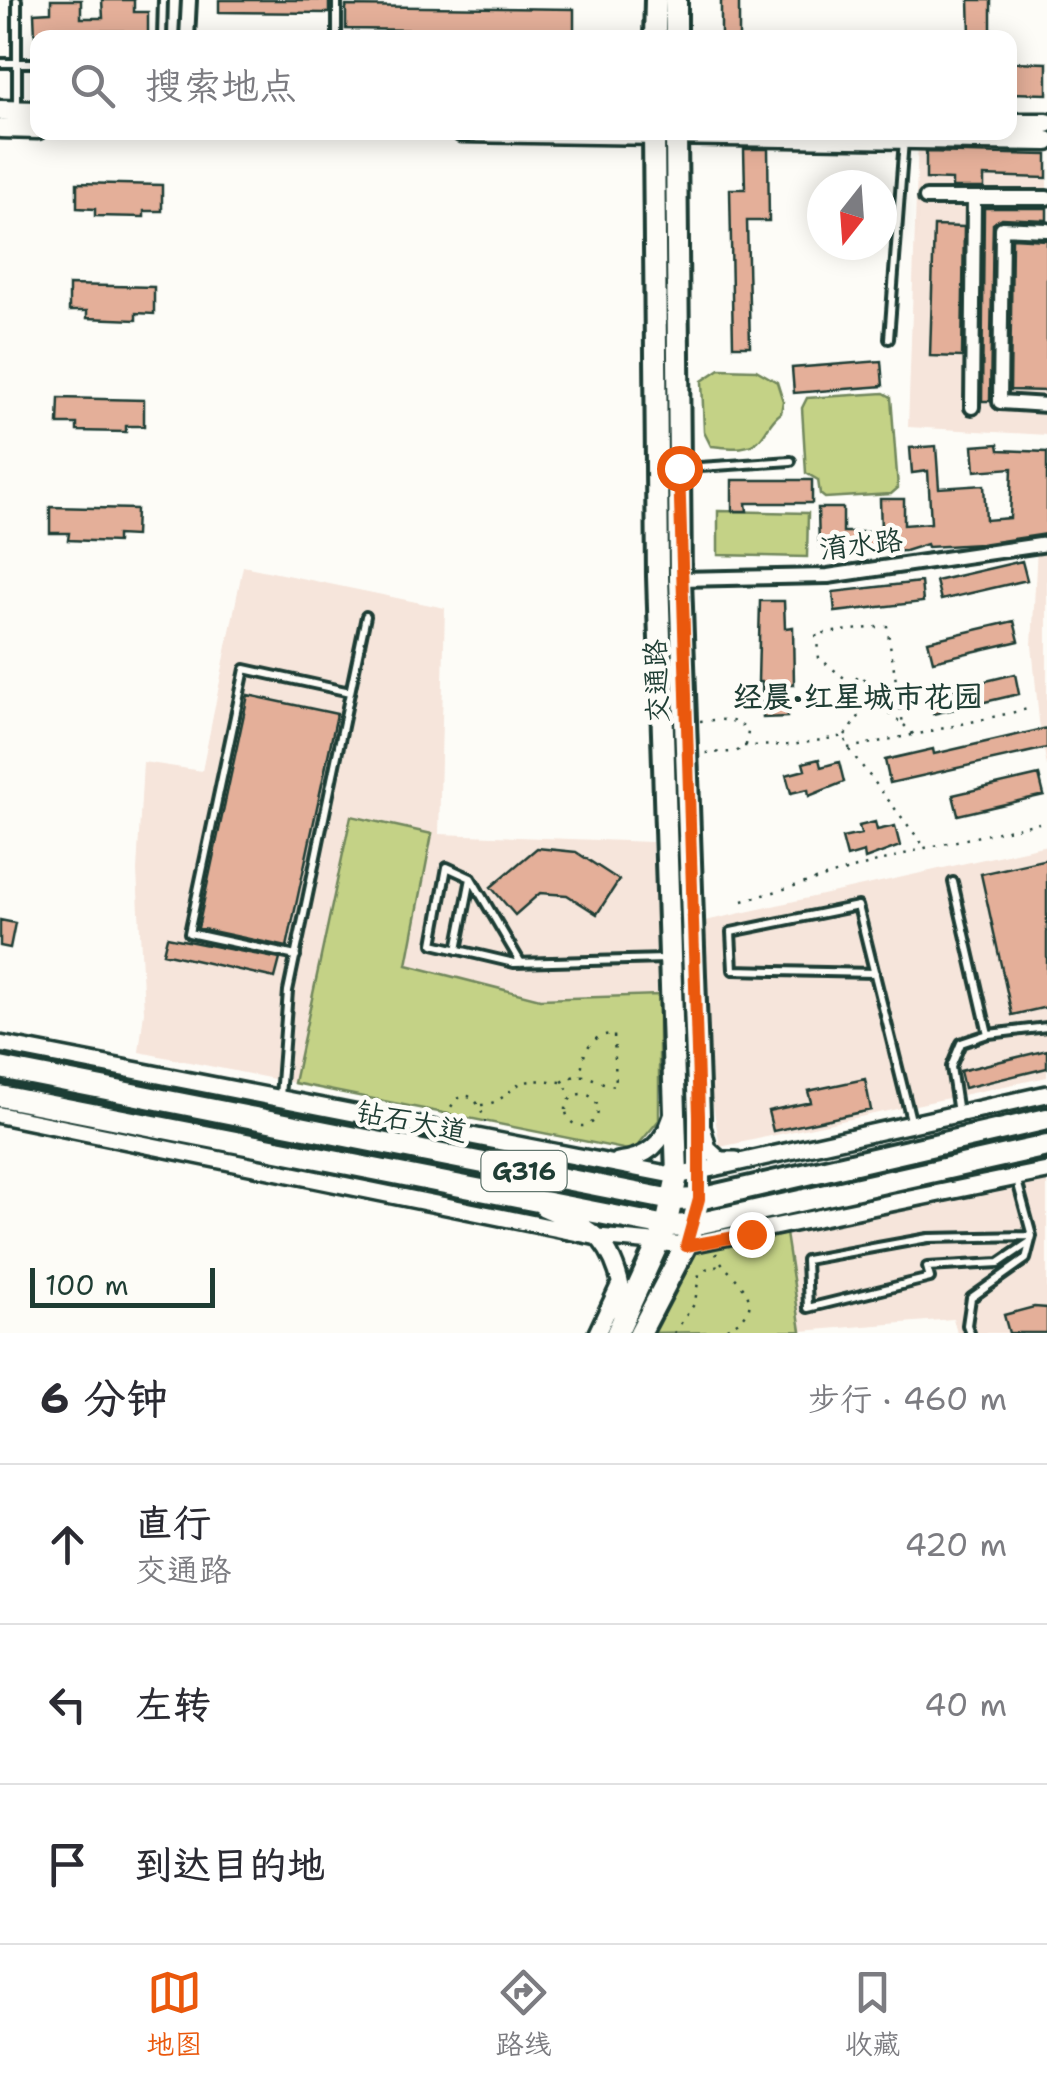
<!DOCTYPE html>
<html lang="zh">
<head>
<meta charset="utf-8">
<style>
  :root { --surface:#fff; --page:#f2f2f3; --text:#2b2b33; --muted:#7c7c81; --line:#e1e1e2; --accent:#ea580c }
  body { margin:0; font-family:"Shantell Sans","LXGW WenKai TC",sans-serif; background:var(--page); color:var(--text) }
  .compass { position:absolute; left:807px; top:170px; width:90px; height:90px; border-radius:50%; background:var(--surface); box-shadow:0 5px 25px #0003; rotate:197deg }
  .scale { position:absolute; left:30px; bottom:25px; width:185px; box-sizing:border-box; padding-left:10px; border:5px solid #1f3d34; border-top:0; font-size:28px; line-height:35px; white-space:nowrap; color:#1f3d34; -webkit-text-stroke:8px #fdfcf7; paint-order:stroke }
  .stop { position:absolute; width:30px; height:30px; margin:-22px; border:8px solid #ea580c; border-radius:50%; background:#fff }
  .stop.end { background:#ea580c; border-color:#fff; box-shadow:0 2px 10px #0008 }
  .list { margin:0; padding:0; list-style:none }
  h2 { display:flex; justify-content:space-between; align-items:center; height:130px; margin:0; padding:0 40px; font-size:42px }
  h2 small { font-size:32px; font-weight:400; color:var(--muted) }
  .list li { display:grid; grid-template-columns:65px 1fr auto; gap:30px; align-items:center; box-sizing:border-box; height:160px; padding:0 40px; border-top:2px solid var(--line) }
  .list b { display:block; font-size:38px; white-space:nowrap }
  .list p { margin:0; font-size:32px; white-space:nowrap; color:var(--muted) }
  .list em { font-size:32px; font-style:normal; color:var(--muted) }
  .icon { flex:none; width:55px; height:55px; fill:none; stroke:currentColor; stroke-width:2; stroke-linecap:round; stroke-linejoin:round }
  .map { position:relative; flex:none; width:1047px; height:1333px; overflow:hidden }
  .search { position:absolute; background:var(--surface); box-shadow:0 5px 25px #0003; left:30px; right:30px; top:30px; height:110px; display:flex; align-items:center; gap:25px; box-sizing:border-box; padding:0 35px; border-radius:20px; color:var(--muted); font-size:38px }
  .sheet { height:610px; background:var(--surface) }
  nav { display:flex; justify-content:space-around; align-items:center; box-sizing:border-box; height:140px; border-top:2px solid var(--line); background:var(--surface); font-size:28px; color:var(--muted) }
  nav a { display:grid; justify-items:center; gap:5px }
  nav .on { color:var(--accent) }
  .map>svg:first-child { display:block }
</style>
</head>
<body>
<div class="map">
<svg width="1047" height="1333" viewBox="0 0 1047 1333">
  <rect width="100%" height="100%" fill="#fdfcf7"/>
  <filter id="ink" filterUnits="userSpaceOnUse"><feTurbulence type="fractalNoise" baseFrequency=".01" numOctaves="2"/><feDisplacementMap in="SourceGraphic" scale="20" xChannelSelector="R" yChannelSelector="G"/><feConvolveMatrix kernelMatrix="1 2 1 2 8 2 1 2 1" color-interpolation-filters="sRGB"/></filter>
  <g filter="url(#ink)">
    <path fill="#f6e5db" d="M918 139 1047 141V435L908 427Z
      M1047 544V767L1039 721 1032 645 1037 546Z
      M243 566 445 608 439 834 652 842 659 995 540 999 407 965 432 834 294 1083 139 1052 144 1012 137 871 143 762 202 771Z
      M1047 845V1077L720 1147 710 1088 705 921Z
      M1047 1171V1333H957L953 1319 801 1331 785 1227Z"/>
    <path fill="#c4d286" stroke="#72885d" stroke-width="2.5" d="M720 369 756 370 777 382 783 401 781 413C770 421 768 430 760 439 748 452 726 447 711 446L704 432 702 381Z
      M884 393 891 397 898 488 891 494 825 498 820 494 818 480 806 473 802 408 807 398Z
      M718 511 808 513 807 557 718 555Z
      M351 816 432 834 407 965 540 999 659 995V1120L633 1151 294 1083Z
      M785 1227 801 1331 640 1333 696 1252Z"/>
    <path fill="#e4af99" stroke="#1f3d34" stroke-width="2.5" d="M51 0H81V18H103L102 0H134V12H148V36H123V31H62V36H35L34 13 51 12Z
      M219 0H329V13L219 12Z
      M721 0H739V38H721Z
      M969 0H991V34H970Z
      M346 6 574 9V32L346 29Z
      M1010 62 1047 63V94L1010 93Z
      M744 149H768L769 221H747L750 346H733L730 189H745Z
      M926 152 1047 155V178L984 176V188H952V180L926 179Z
      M77 183 162 185V211H144V217L95 216V209L77 208Z
      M984 208H1047V220L1002 218 993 224 990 401H982Z
      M934 226 964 227 962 357 930 356Z
      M1012 238 1047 240V391L1010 390Z
      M69 285 154 287V314L136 313V320L87 318V311H69Z
      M881 361 883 386 794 393 792 368Z
      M59 398 144 400V426H126V432L77 431V424H58Z
      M998 444 999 450 1047 452V534L981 544 928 547 927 544 905 551 881 552V547H819L818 508H843V532H881L880 499H904V525L931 523 928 471 912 473 910 448 936 446 939 488 984 485 986 520 1010 518 1012 468 975 471 973 446Z
      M732 480H812V503H746L747 511H732Z
      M50 507 136 509 135 536 117 535V542L68 540 69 533H50Z
      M1022 561 1027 580 941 600 936 581Z
      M921 582 923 602 835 612 833 592Z
      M760 601H784L785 628 793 627 794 685H787V717L763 718 762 682H758Z
      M1014 621 1019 641 933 661 928 641Z
      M1015 674 1019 694 933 714 928 695Z
      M248 695 337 714 287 947 198 928Z
      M1047 728V748L890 783 885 760 933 749 934 754Z
      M819 759 821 767 839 762 844 782 809 796 808 789 791 793 786 775 805 770 803 763Z
      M1039 775 1044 795 958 815 953 795Z
      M875 822 877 830 895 826 900 846 865 859 864 852 847 857 842 838 861 834 859 826Z
      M537 848 576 852 619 880 597 914 567 895 540 893 515 915 491 887Z
      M1047 859V1007L1012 1015 981 874Z
      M0 920 15 923 10 948 0 946Z
      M167 937 280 959 275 978 163 953Z
      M1047 1050V1068L964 1088 960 1071Z
      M865 1079 871 1110 773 1131 768 1111 811 1102 808 1091Z
      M1034 1307 1047 1308V1333H1009L1004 1315Z"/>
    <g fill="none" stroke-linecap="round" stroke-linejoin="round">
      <defs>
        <path id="service" d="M17 0V109
          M337 0V38
          M162 38 163 0
          M0 63H38
          M889 339 904 140
          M685 468 791 461
          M953 882 988 1034 961 1043 951 1067 958 1113
          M457 950 471 878
          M296 956 189 933 245 669 350 692
          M521 963 471 878 447 867 433 944 514 963 666 959
          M875 973 733 970 731 932 858 906 912 1124
          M989 1034 1047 1027
          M280 1097 288 991 366 616
          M1030 1242 999 1263 927 1267 930 1278 808 1308 806 1260 928 1238 1032 1236
          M970 1333 967 1325 971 1298 1026 1259 1032 1236 1016 1177"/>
        <path id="minor" d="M187 38 189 0
          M926 198H1047
          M1047 230 1002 228 1000 402 1047 405
          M972 407 974 198
          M680 579 828 576 1047 544"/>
        <path id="tertiary" d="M0 1044 677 1176 1047 1094
          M0 1115 598 1237 686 1245 1047 1171
          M703 1130 708 1149 720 1160H736
          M618 1161C648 1158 663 1143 672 1116
          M543 1208C560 1216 580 1222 594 1234 614 1251 627 1291 621 1316
          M597 1333 620 1284"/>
        <path id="secondary" d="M0 110 38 111
          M1010 123H1047
          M0 128 38 129
          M462 132 1047 141"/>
        <path id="primary" d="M676 0V38
          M655 38 656 0
          M617 1333 666 1226 677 1176 658 576 654 132
          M640 1333 686 1245 692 1225 699 1199V1116L680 579 676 132"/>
        <path id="trunk" d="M0 1068 672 1200 699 1199 1047 1119
          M0 1096 666 1226 692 1225 1047 1146"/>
      </defs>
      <use href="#service" stroke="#1f3d34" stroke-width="14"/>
      <use href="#minor" stroke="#1f3d34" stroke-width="20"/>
      <use href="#tertiary" stroke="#1f3d34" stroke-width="22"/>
      <use href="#secondary" stroke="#1f3d34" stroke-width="25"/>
      <use href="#primary" stroke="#1f3d34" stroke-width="28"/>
      <use href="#trunk" stroke="#1f3d34" stroke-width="28"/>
      <path stroke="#1f3d34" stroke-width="2.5" stroke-dasharray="2.5 8" stroke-linecap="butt" d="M852 684 819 658 816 634 887 626 903 724 871 701
        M700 721C720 720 735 716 748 732L746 745 736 752 703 753
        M904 725 914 735 1028 709
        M845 735 879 690 859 675 842 699 862 713
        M744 746 792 745 844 736 848 748 924 846
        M848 748 912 735
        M743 901 925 848 1039 823
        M562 1082C586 1067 592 1083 616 1086L614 1034C589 1034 582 1054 581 1075
        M566 1110a16 16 0 1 1 32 0a16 16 0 1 1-32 0Z
        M481 1105C500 1103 504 1095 518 1085 530 1078 548 1081 562 1082L573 1096
        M446 1116C461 1084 478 1093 485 1123
        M716 1253C722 1272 761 1291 746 1314 740 1324 729 1324 721 1333
        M674 1333 695 1303 699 1274 708 1268 721 1266"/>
      <use href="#service" stroke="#fdfcf7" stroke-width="6"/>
      <use href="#minor" stroke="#fdfcf7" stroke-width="12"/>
      <use href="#tertiary" stroke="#fdfcf7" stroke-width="15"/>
      <use href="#secondary" stroke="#fdfcf7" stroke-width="18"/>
      <use href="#primary" stroke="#fdfcf7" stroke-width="20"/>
      <use href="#trunk" stroke="#fdfcf7" stroke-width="20"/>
    </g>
  </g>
  <g fill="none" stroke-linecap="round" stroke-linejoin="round" filter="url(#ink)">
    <path stroke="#ea580c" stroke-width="12" d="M679 468 699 1116V1199L686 1246 751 1234"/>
  </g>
  <g text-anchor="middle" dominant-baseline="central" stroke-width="9" stroke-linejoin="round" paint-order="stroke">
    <rect fill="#fdfcf7" stroke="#62766e" stroke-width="2.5" x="481.5" y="1151" width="85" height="40" rx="8"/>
    <g font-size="25" font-weight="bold" fill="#1f3d34">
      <text x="524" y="1171">G316</text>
    </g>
    <g font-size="28" fill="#1f3d34" stroke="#fdfcf7">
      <text transform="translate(861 544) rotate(-7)">淯水路</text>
      <text transform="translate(656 681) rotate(-92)">交通路</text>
      <text transform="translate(412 1121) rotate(11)">钻石大道</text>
    </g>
    <g font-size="30" font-weight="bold" fill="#1f3d34" stroke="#fdfcf7">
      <text x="858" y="696">经晨·红星城市花园</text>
    </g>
  </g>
</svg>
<svg class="compass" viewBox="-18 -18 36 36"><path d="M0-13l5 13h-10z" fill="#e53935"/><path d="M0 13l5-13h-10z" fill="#7c7c81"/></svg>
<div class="scale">100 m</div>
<div class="stop" style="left:679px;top:468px"></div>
<div class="stop end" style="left:751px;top:1234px"></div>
<div class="search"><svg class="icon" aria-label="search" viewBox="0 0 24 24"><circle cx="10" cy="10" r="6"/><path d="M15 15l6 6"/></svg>搜索地点</div>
</div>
<section class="sheet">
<h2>6 分钟<small>步行 · 460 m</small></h2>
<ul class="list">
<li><svg class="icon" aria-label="ahead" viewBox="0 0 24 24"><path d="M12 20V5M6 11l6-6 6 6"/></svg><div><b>直行</b><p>交通路</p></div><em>420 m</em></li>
<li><svg class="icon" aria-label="left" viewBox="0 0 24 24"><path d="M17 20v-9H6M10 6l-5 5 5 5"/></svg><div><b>左转</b></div><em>40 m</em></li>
<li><svg class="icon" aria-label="arrive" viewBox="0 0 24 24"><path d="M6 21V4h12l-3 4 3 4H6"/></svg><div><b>到达目的地</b></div></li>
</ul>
</section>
<nav>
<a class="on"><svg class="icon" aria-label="map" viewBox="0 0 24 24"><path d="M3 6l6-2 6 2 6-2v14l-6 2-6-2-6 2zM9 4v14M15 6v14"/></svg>地图</a>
<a><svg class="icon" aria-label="directions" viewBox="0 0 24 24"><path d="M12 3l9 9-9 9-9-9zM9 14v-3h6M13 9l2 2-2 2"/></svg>路线</a>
<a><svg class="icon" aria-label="saved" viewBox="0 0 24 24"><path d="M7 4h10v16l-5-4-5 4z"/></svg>收藏</a>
</nav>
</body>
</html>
